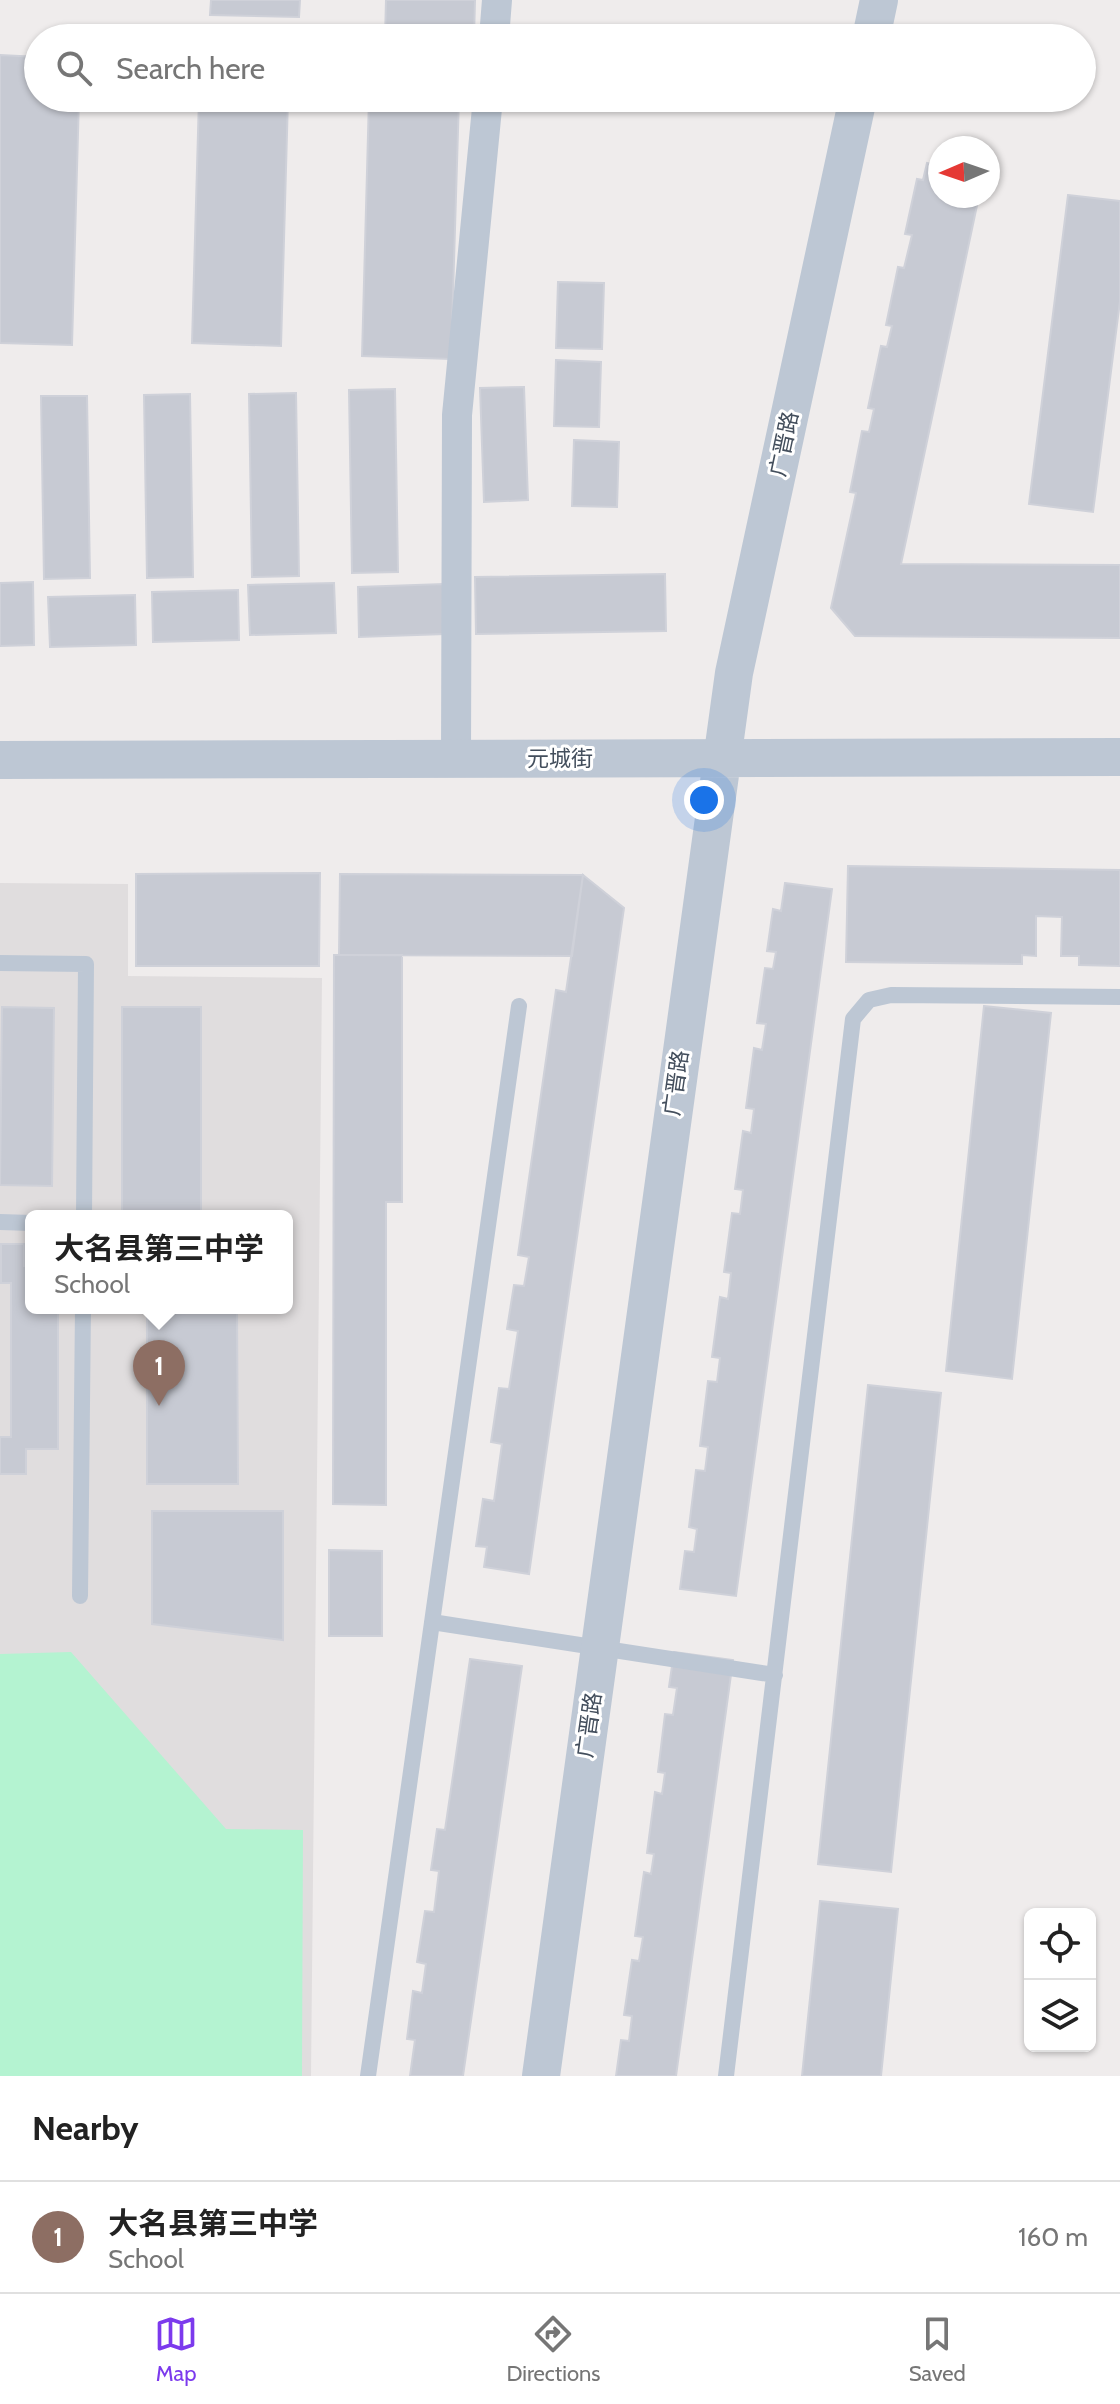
<!DOCTYPE html>
<html lang="en">
<head>
<meta charset="utf-8">
<style>
  :root { --surface:#fff; --page:#f6f6f6; --text:#222; --muted:#767676; --line:#e0e0e0; --accent:#7c3aed }
  body { margin:0; font-family:Cabin,"Noto Sans SC",sans-serif; background:var(--page); color:var(--text) }
  .controls { position:absolute; right:24px; bottom:24px; display:grid; overflow:hidden; border-radius:12px; box-shadow:0 2px 6px #0004 }
  .controls button { width:72px; height:72px; display:grid; place-items:center; padding:0; border:0; border-bottom:2px solid var(--line); background:var(--surface); color:var(--text); font:40px sans-serif }
  .compass { position:absolute; left:928px; top:136px; width:72px; height:72px; border-radius:50%; background:var(--surface); box-shadow:0 2px 6px #0004; rotate:268deg }
  .you { position:absolute; left:704px; top:800px; width:28px; height:28px; margin:-20px; border:6px solid #fff; border-radius:50%; background:#1a73e8; box-shadow:0 0 0 12px #1a73e833 }
  .badge { display:grid; place-items:center; width:52px; height:52px; border-radius:50%; background:var(--accent); color:#fff; font-size:26px; font-weight:700 }
  .pin { position:absolute; translate:-50% -66px; filter:drop-shadow(0 2px 4px #0008) }
  .pin::after { content:''; position:absolute; top:42px; width:28px; height:24px; background:inherit; clip-path:polygon(0 0,100% 0,50% 100%) }
  .popup { position:absolute; left:25px; top:1210px; width:268px; height:104px; box-sizing:border-box; display:grid; place-content:center; border-radius:12px; background:var(--surface); filter:drop-shadow(0 2px 6px #0005); font-size:26px; white-space:nowrap; color:var(--muted) }
  .popup b { font-size:30px; color:var(--text) }
  .popup::after { content:''; position:absolute; left:50%; top:100%; margin-left:-16px; border:16px solid transparent; border-top-color:var(--surface) }
  .list { margin:0; padding:0; list-style:none }
  h2 { display:flex; justify-content:space-between; align-items:center; height:104px; margin:0; padding:0 32px; font-size:34px }
  h2 small { font-size:26px; font-weight:400; color:var(--muted) }
  .list li { display:grid; grid-template-columns:52px 1fr auto; gap:24px; align-items:center; box-sizing:border-box; height:112px; padding:0 32px; border-top:2px solid var(--line) }
  .list b { display:block; font-size:30px; white-space:nowrap }
  .list p { margin:0; font-size:26px; white-space:nowrap; color:var(--muted) }
  .list em { font-size:26px; font-style:normal; color:var(--muted) }
  .icon { flex:none; width:44px; height:44px; fill:none; stroke:currentColor; stroke-width:2; stroke-linecap:round; stroke-linejoin:round }
  .map { position:relative; flex:none; width:1120px; height:2076px; overflow:hidden }
  .search { position:absolute; background:var(--surface); box-shadow:0 2px 6px #0004; left:24px; right:24px; top:24px; height:88px; display:flex; align-items:center; gap:20px; box-sizing:border-box; padding:0 28px; border-radius:44px; color:var(--muted); font-size:30px }
  .sheet { height:216px; background:var(--surface) }
  nav { display:flex; justify-content:space-around; align-items:center; box-sizing:border-box; height:112px; border-top:2px solid var(--line); background:var(--surface); font-size:22px; color:var(--muted) }
  nav a { display:grid; justify-items:center; gap:4px }
  nav .on { color:var(--accent) }
  .map>svg:first-child { display:block }
</style>
</head>
<body>
<div class="map">
<svg width="1120" height="2076" viewBox="0 0 1120 2076">
  <rect width="100%" height="100%" fill="#efecec"/>
  <path fill="#e0ddde" fill-rule="evenodd" d="M0 883 128 884V976L322 978 311 2076H0ZM31 1216H287V1308H31Z"/>
  <path fill="#b4f3d1" d="M71 1652 226 1829 303 1830 302 2076H0V1654Z"/>
  <path fill="#c7cad3" stroke="#cfd1d9" stroke-width="2" d="M211 0H300L299 17 210 15Z
    M386 0H475L474 38H385Z
    M0 55 38 57V98H79L72 345 0 343Z
    M199 98H288L281 346 192 343Z
    M369 98H459L451 359 362 356Z
    M927 163 940 166V196H979L901 564 1120 565V638L855 636 831 608 856 493 850 492 862 431 869 432 874 409 868 408 881 346 887 347 892 326 886 325 898 267 904 268 912 235 905 234 917 179 923 180Z
    M1068 195 1120 201V301L1093 512 1029 504Z
    M558 282 604 283 602 349 556 348Z
    M556 360 601 362 599 427 554 426Z
    M524 387 528 500 484 502 480 388Z
    M395 389 398 572 352 573 349 390Z
    M296 393 299 576 252 577 249 394Z
    M190 394 193 577 147 578 144 395Z
    M41 396H87L90 578 44 579Z
    M574 440 619 442 617 507 572 506Z
    M665 574 666 631 476 634 475 577Z
    M33 582 34 645 0 646V583Z
    M334 583 336 633 250 635 248 585Z
    M444 584 445 634 359 637 358 587Z
    M238 590 239 640 153 642 152 592Z
    M135 595 136 645 50 647 48 597Z
    M848 866 1120 870V966L1079 965V956H1061L1062 917 1036 916V956L1022 955V964L846 962Z
    M320 873 319 966H136V874Z
    M340 874 583 875 572 956 339 955Z
    M583 875 624 908 529 1574 484 1567 487 1547 476 1546 483 1499 494 1501 502 1444 491 1442 499 1388 509 1389 518 1331 507 1329 514 1285 524 1286 529 1257 518 1255 556 990 566 992Z
    M785 883 832 889 736 1596 680 1589 685 1551 694 1552 697 1529 689 1527 696 1470 705 1471 708 1447 700 1446 708 1381 717 1382 720 1358 712 1357 720 1297 728 1299 731 1273 724 1272 732 1213 740 1214 743 1190 735 1189 743 1131 751 1133 754 1109 746 1108 754 1048 762 1050 766 1024 757 1023 765 968 773 969 776 952 767 951 773 909 781 911Z
    M334 955H402V1202H386V1505L333 1504Z
    M984 1006 1051 1013 1012 1379 946 1371Z
    M2 1007 54 1008 52 1186 0 1185Z
    M122 1007H201V1216H122Z
    M1 1244H24V1266H31V1308H58V1449H26V1474H0V1437H11V1283H1Z
    M147 1308H237L238 1484H147Z
    M868 1385 941 1393 891 1872 818 1864Z
    M152 1511H283V1640L152 1624Z
    M329 1550 382 1551V1636H329Z
    M674 1652 733 1660 676 2076H616L621 2040 629 2041 632 2016 624 2015 632 1960 639 1961 643 1937 635 1936 644 1872 651 1874 654 1854 647 1853 655 1792 662 1794 665 1773 658 1772 665 1714 673 1715 677 1688 669 1687Z
    M470 1659 522 1666 463 2076H410L415 2040 407 2039 413 1991 422 1993 426 1964 417 1962 425 1911 434 1912 439 1871 431 1870 437 1829 445 1830Z
    M820 1901 898 1909 881 2076H802Z"/>
  <g fill="none" stroke-linecap="round" stroke-linejoin="round">
    <path stroke="#bdc7d4" stroke-width="16" d="M0 963 86 964 84 1216
      M0 1222 31 1223
      M80 1596 83 1308
      M432 1622 775 1675
      M368 2076 519 1006
      M726 2076 853 1019 869 1000 891 995 1120 997"/>
    <path stroke="#bdc7d4" stroke-width="30" d="M494 38 497 0
      M456 759 457 415 488 98"/>
    <path stroke="#bdc7d4" stroke-width="38" d="M871 38 879 0
      M0 760 1120 757
      M541 2076 734 673 858 98"/>
  </g>
  <g text-anchor="middle" dominant-baseline="central" stroke-width="6" stroke-linejoin="round" paint-order="stroke">
    <g font-size="22" fill="#434e5c" stroke="#fff">
      <text transform="translate(784 444) rotate(-78)">广晋路</text>
      <text x="560" y="758">元城街</text>
      <text transform="translate(676 1083) rotate(-82)">广晋路</text>
      <text transform="translate(589 1725) rotate(-82)">广晋路</text>
    </g>
  </g>
</svg>
<div class="controls">
<button><svg class="icon" aria-label="locate" viewBox="0 0 24 24"><circle cx="12" cy="12" r="6"/><path d="M12 2v4M12 18v4M2 12h4M18 12h4"/></svg></button>
<button><svg class="icon" aria-label="layers" viewBox="0 0 24 24"><path d="M12 4l9 5-9 5-9-5zM3 14l9 5 9-5"/></svg></button>
</div>
<svg class="compass" viewBox="-18 -18 36 36"><path d="M0-13l5 13h-10z" fill="#e53935"/><path d="M0 13l5-13h-10z" fill="#767676"/></svg>
<div class="you"></div>
<div class="pin badge" style="left:159px;top:1406px;background:#8d6e63">1</div>
<div class="popup"><b>大名县第三中学</b>School</div>
<div class="search"><svg class="icon" aria-label="search" viewBox="0 0 24 24"><circle cx="10" cy="10" r="6"/><path d="M15 15l6 6"/></svg>Search here</div>
</div>
<section class="sheet">
<h2>Nearby<small></small></h2>
<ul class="list">
<li><span class="badge" style="background:#8d6e63">1</span><div><b>大名县第三中学</b><p>School</p></div><em>160 m</em></li>
</ul>
</section>
<nav>
<a class="on"><svg class="icon" aria-label="map" viewBox="0 0 24 24"><path d="M3 6l6-2 6 2 6-2v14l-6 2-6-2-6 2zM9 4v14M15 6v14"/></svg>Map</a>
<a><svg class="icon" aria-label="directions" viewBox="0 0 24 24"><path d="M12 3l9 9-9 9-9-9zM9 14v-3h6M13 9l2 2-2 2"/></svg>Directions</a>
<a><svg class="icon" aria-label="saved" viewBox="0 0 24 24"><path d="M7 4h10v16l-5-4-5 4z"/></svg>Saved</a>
</nav>
</body>
</html>
